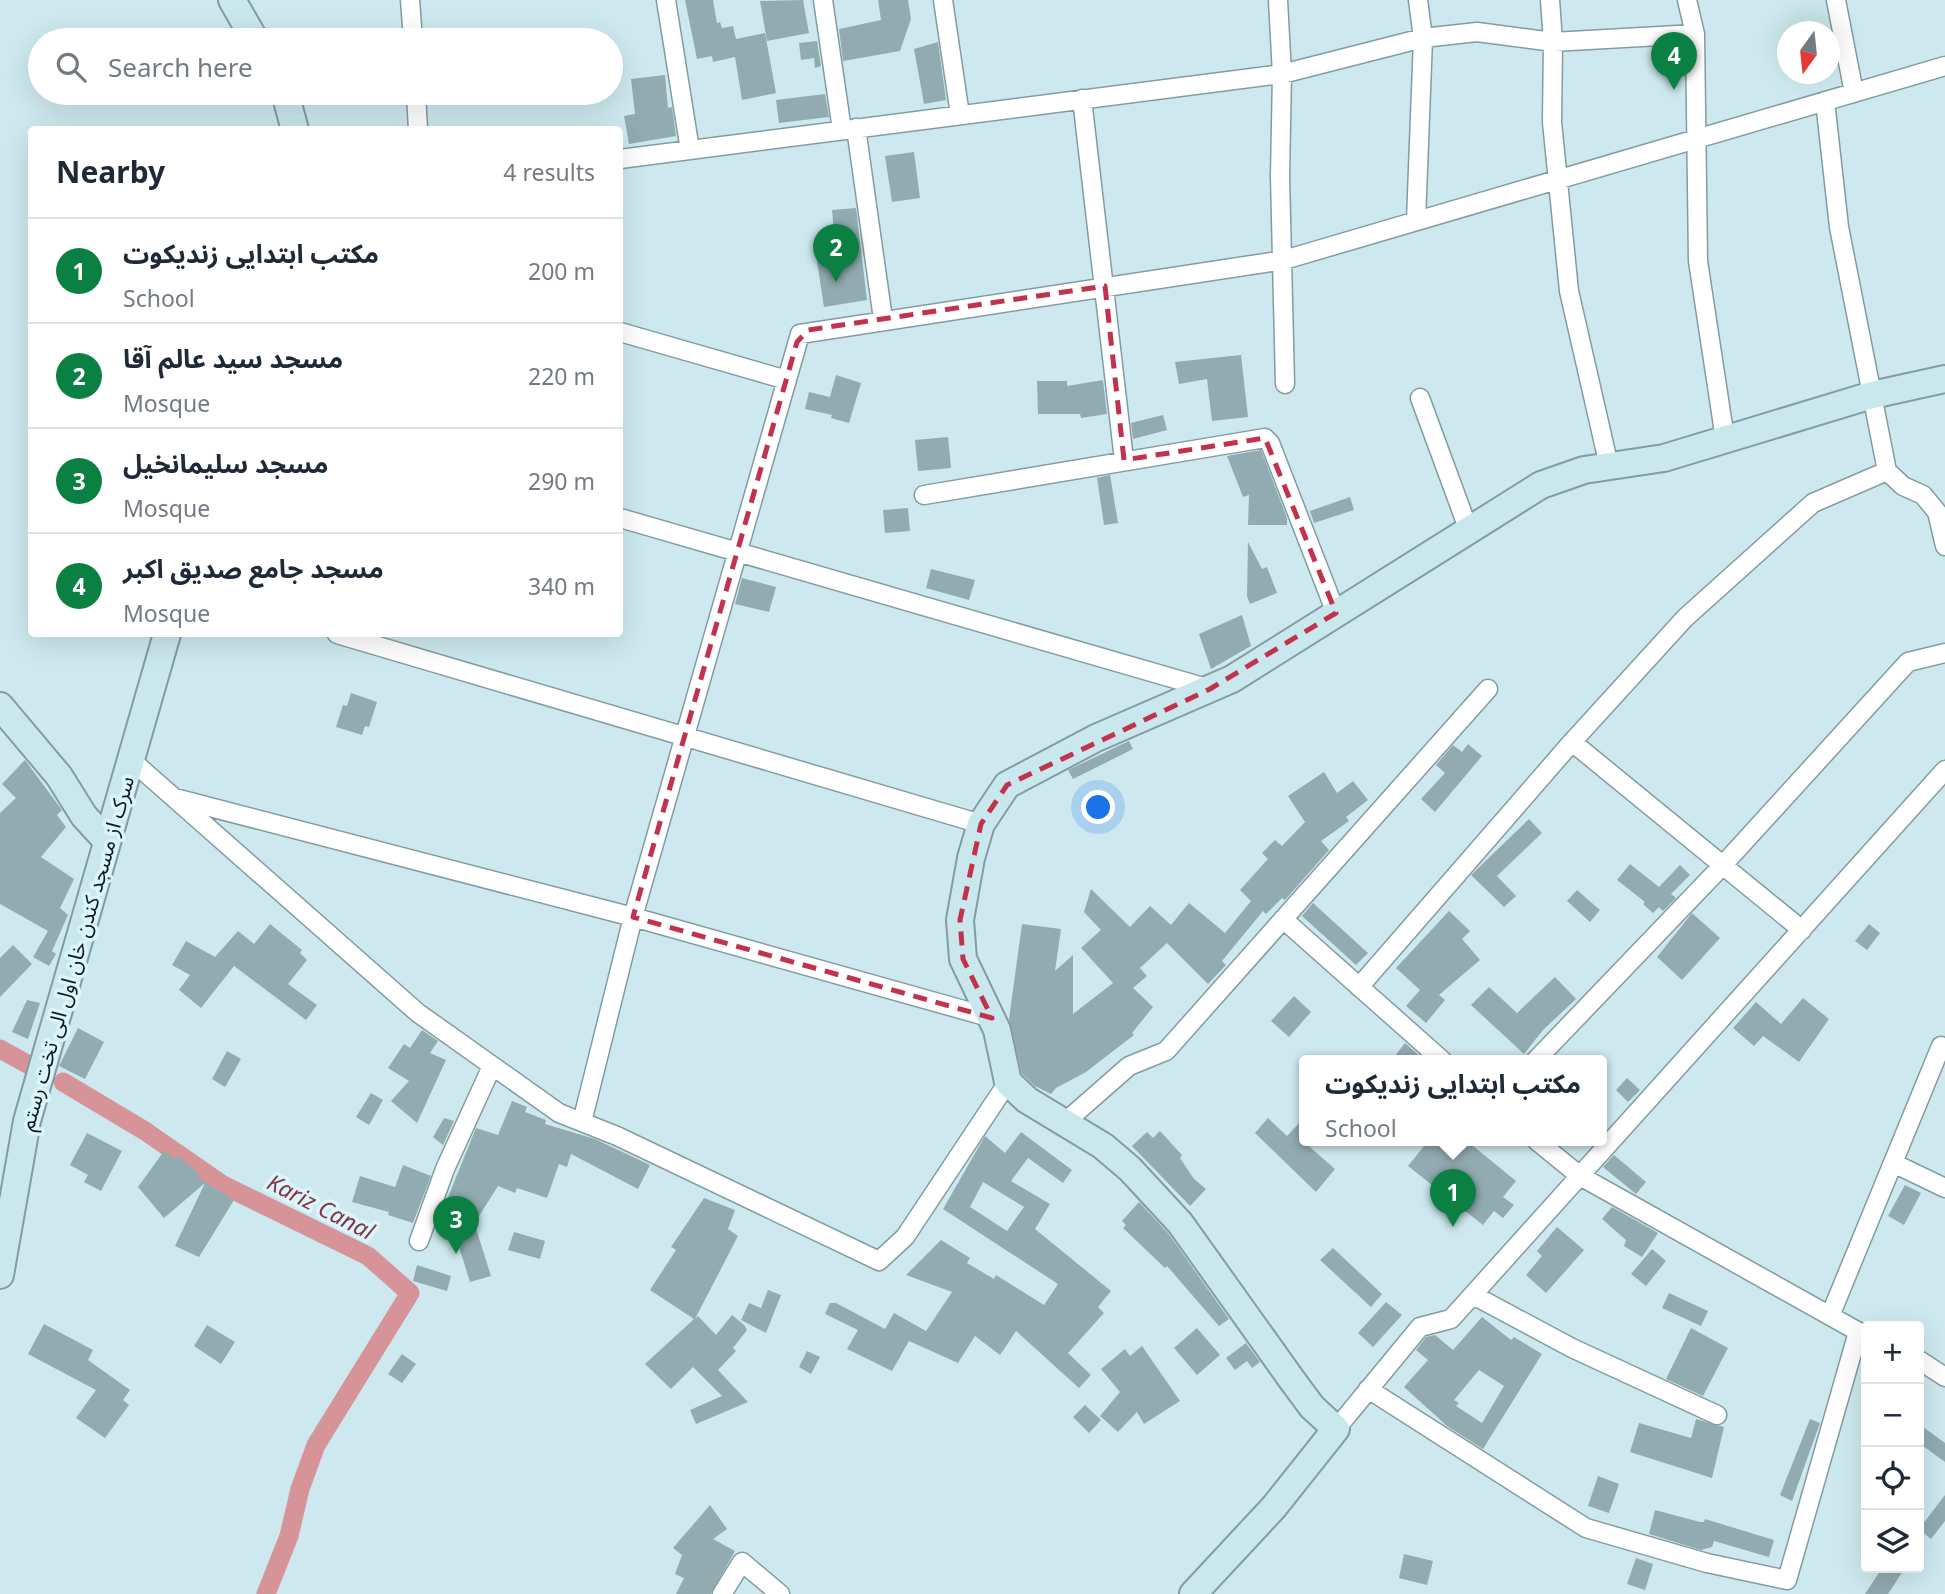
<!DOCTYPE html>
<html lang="en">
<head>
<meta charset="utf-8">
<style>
  :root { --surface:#fff; --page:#f2f2f3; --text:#1f2937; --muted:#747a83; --line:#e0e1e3; --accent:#0b8043 }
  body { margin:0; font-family:"Noto Sans","Noto Sans Arabic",sans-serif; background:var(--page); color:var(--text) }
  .controls { position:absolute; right:21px; bottom:21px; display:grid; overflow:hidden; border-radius:7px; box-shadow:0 7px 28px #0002 }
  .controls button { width:63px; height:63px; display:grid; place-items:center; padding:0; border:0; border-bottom:2px solid var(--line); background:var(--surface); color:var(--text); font:35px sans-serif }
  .compass { position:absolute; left:1777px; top:21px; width:63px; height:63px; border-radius:50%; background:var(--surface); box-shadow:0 7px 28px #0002; rotate:195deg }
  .you { position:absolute; left:1099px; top:808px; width:24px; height:24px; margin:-18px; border:5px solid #fff; border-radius:50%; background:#1a73e8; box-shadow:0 0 0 10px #1a73e833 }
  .badge { display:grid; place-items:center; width:46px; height:46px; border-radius:50%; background:var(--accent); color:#fff; font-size:23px; font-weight:700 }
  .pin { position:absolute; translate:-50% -58px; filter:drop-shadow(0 2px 4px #0008) }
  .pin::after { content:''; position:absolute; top:37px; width:24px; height:21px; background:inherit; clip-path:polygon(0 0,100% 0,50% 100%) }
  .popup { position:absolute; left:1299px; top:1055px; width:308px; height:91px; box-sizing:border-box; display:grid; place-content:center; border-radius:7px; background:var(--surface); filter:drop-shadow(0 2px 5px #0005); font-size:23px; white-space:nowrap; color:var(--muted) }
  .popup b { font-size:26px; color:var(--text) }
  .popup::after { content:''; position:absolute; left:50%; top:100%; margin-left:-14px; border:14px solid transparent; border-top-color:var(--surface) }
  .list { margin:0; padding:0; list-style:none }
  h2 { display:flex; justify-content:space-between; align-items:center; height:91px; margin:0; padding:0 28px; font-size:30px }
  h2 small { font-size:23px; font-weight:400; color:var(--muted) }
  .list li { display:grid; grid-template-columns:46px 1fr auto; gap:21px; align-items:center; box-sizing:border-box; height:105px; padding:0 28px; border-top:2px solid var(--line) }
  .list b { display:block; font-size:26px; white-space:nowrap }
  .list p { margin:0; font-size:23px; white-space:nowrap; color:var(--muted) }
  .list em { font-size:23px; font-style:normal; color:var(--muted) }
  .icon { flex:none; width:38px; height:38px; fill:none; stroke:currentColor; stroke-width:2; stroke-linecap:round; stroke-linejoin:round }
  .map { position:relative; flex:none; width:1945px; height:1594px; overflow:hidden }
  .search { position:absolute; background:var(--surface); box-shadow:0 7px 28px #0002; left:28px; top:28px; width:595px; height:77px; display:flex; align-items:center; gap:18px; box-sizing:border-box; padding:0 24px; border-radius:38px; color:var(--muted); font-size:26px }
  .panel { position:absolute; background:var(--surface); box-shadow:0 7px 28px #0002; left:28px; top:126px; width:595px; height:511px; border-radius:7px }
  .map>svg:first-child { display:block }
</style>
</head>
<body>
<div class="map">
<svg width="1945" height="1594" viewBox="0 0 1945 1594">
  <rect width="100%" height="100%" fill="#cde9ef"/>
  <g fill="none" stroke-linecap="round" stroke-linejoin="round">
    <path stroke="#d69498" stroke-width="19" d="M0 1049 29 1065
      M63 1082 145 1131 223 1185 368 1256 410 1293 316 1445 300 1489 289 1536 266 1594"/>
  </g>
  <path fill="#91abb1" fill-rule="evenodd" d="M685 0H713L717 23 720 22 722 28 733 26 736 39 765 33 776 93 742 100 735 57 713 62 712 56 697 59Z
    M803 0 809 33 767 41 760 1Z
    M878 0H908L911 19 900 51 843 61 839 29 881 20Z
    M817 41 821 66 815 68 814 58 801 60 799 43Z
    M938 42 946 100 924 104 914 49Z
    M665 75 668 108 672 107 676 136 629 144 624 116 635 114 631 79Z
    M825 94 829 117 779 123 776 100Z
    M914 152 920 198 892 202 885 156Z
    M856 208 867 300 824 307 815 248 835 245 832 210Z
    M1241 355 1248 417 1212 421 1207 379 1179 384 1175 362Z
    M836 375 861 383 849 423 831 418 832 415 805 409 809 392 830 397Z
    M1103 380 1107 414 1081 418 1080 414H1038L1037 381H1067V386Z
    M1163 415 1167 430 1133 439 1131 423Z
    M948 437 951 468 918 471 915 440Z
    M1261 450 1287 518V525H1248L1249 495 1243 497 1227 456Z
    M1110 475 1118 523 1104 525 1097 478Z
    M1350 497 1354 510 1314 523 1310 511Z
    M908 508 910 531 885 533 883 510Z
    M1248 542 1262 569 1267 567 1277 593 1250 604 1247 596Z
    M931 569 975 580 969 600 926 588Z
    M742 578 776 587 769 612 735 604Z
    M1242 615 1251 646 1211 669 1199 634Z
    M351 693 377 702 369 727 365 726 362 735 336 727 343 705 347 706Z
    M1129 741 1133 749 1073 779 1068 770Z
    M1468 744 1482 756 1435 812 1421 799 1445 773 1436 765 1453 745 1462 752Z
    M25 760 62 810 57 815 66 827 41 857 74 879 60 908 68 915 52 951 56 954 49 966 33 957 48 931 0 904V813L16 798 2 784Z
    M1324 772 1337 793 1353 781 1368 800 1346 817 1349 821 1321 841 1329 850 1285 900 1282 898 1266 914 1263 911 1222 961 1226 965 1208 984 1167 943 1140 968 1147 976 1133 988 1153 1007 1132 1033 1134 1035 1086 1072 1056 1088 1051 1094 1035 1086 1022 1074 1009 1019 1022 924 1061 929 1055 971 1073 955V1014L1113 983 1081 948 1101 930 1084 912 1091 889 1130 927 1150 906 1171 925 1189 903 1225 933 1251 901 1240 890 1268 859 1262 853 1275 840 1282 846 1305 822 1288 796Z
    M1529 819 1542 833 1497 876 1516 896 1504 907 1471 875Z
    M1630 864 1659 887 1680 865 1690 875 1671 894 1676 898 1663 911 1659 907 1653 913 1643 904 1645 902 1617 880Z
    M1577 890 1600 910 1590 922 1567 901Z
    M1313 903 1368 953 1356 965 1302 916Z
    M1449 911 1470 931 1462 939 1480 960 1439 995 1445 1000 1426 1023 1406 1006 1420 990 1396 968Z
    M1692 913 1720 938 1682 980 1657 957Z
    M270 924 302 950 300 953 307 960 288 984 317 1005 306 1020 234 966 201 1008 179 990 190 975 172 965 186 941 215 957 238 931 254 944Z
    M1869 924 1880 933 1867 950 1855 941Z
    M13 945 32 964 0 997V958Z
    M1555 977 1576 999 1543 1030 1524 1054 1471 1005 1489 987 1517 1013Z
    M1294 996 1311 1012 1289 1037 1271 1021Z
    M1803 998 1829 1019 1799 1062 1763 1036 1754 1046 1733 1028 1756 1002 1781 1024Z
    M27 1000 40 1003 28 1039 12 1032Z
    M78 1028 104 1042 85 1079 59 1066Z
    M422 1030 438 1041 430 1053 446 1060 417 1123 391 1101 409 1081 388 1068 404 1044 410 1048Z
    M1405 1043 1422 1058 1426 1061H1391Z
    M227 1051 241 1059 225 1087 212 1079Z
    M1627 1078 1640 1090 1628 1102 1616 1090Z
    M371 1093 383 1100 369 1125 356 1117Z
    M512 1101 527 1107 525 1112 546 1120 545 1124 595 1139 650 1165 638 1189 571 1154 567 1167 559 1164 547 1198 517 1188 515 1193 498 1186 476 1221 473 1219 491 1276 470 1282 455 1234 436 1227 476 1128 498 1135Z
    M444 1118 454 1121 443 1145 433 1137Z
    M1268 1118 1287 1136 1304 1118V1142L1335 1169 1316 1192 1255 1133Z
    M1160 1131 1182 1155 1180 1158 1194 1179 1206 1189 1190 1206 1132 1146 1147 1132 1153 1138Z
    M1021 1132 1072 1170 1063 1183 1028 1158 1011 1181 1050 1204 1035 1229 1111 1291 1098 1307 1104 1313 1068 1353 1091 1375 1079 1388 1016 1331 1000 1355 975 1336 958 1363 909 1341 892 1371 847 1349 858 1330 825 1314 830 1303H836L885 1329 894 1313 926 1331 952 1292 906 1275 941 1240 970 1258 967 1263 994 1279 996 1275 1044 1305 1058 1284 943 1209 985 1136 1005 1153ZM983 1182 1024 1207 1007 1231 970 1207Z
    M87 1133 122 1151 101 1191 84 1182 88 1175 70 1165Z
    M1428 1141H1467L1516 1181 1503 1197 1514 1205 1503 1218 1494 1211 1483 1225 1408 1166Z
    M164 1151 175 1159 178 1156 200 1174 197 1177 234 1200 199 1257 175 1246 205 1183 164 1218 138 1187Z
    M1614 1155 1646 1182 1636 1194 1603 1167Z
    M403 1165 431 1176 413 1223 388 1215 389 1212 352 1202 360 1176 395 1187Z
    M1905 1185 1921 1193 1904 1225 1888 1216Z
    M704 1198 735 1210 728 1229 738 1236 695 1319 698 1316 716 1335 732 1315 744 1325 747 1330 733 1348 736 1351 718 1370 748 1402 696 1424 690 1410 722 1396 693 1367 671 1389 645 1364 694 1319 650 1290 676 1250 671 1247Z
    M1139 1202 1168 1233 1229 1319 1219 1326 1167 1266 1165 1268 1123 1228 1126 1225 1122 1221Z
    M1612 1207 1658 1233 1642 1257 1624 1246 1626 1240 1602 1219Z
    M1557 1227 1584 1250 1546 1293 1526 1275 1542 1256 1537 1251Z
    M514 1232 545 1241 540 1259 508 1250Z
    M1333 1248 1382 1294 1371 1307 1320 1260Z
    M1652 1249 1666 1261 1646 1286 1631 1274Z
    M417 1265 451 1276 447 1291 413 1281Z
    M768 1290 781 1295 766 1333 741 1320 749 1303 761 1308Z
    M1669 1293 1708 1311 1701 1326 1662 1308Z
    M1386 1302 1402 1315 1373 1347 1358 1333Z
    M1482 1317 1511 1340 1514 1337 1542 1354 1483 1449 1447 1426 1404 1387 1428 1360 1416 1350 1426 1337 1435 1335 1453 1350ZM1479 1370 1504 1386 1482 1423 1456 1406 1459 1403 1454 1400Z
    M44 1324 93 1350 88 1360 130 1390 123 1400 129 1405 105 1438 76 1418 96 1390 28 1354Z
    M207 1325 235 1342 221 1364 194 1346Z
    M1197 1328 1220 1355 1197 1375 1174 1348Z
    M1691 1328 1728 1348 1703 1396 1666 1379Z
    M1246 1343 1260 1362 1252 1368 1247 1361 1235 1370 1226 1358Z
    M1142 1346 1180 1401 1144 1424 1137 1412 1118 1432 1100 1416 1120 1392 1101 1369 1125 1349 1130 1356Z
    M807 1351 820 1357 811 1374 799 1367Z
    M402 1354 416 1364 402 1383 388 1374Z
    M1085 1405 1101 1420 1089 1433 1073 1417Z
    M1696 1419 1724 1427 1712 1478 1630 1452 1639 1423 1691 1438Z
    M1810 1419 1820 1423 1792 1501 1780 1495Z
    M1919 1424 1945 1443V1462L1919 1443Z
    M1598 1476 1619 1484 1609 1513 1588 1506Z
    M1945 1495V1521L1931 1539 1919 1529Z
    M710 1505 727 1529 713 1539 735 1551 711 1594H676L684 1578 675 1574 682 1555 673 1548Z
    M1655 1510 1700 1522H1704L1705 1519 1774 1540 1769 1557 1714 1541 1712 1547 1701 1550 1649 1534Z
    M1404 1554 1433 1561 1427 1585 1399 1578Z
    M1636 1558 1653 1564 1645 1590 1627 1584Z
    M1882 1568H1905L1888 1594H1865Z"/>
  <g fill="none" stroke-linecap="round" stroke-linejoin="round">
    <defs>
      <path id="street" d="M410 0 413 40
        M666 0 690 150
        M823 0 842 130
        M943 0 960 115
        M1278 0 1282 74 1280 176 1285 384
        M1550 0 1553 42 1552 122 1569 291 1609 466
        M1687 0 1695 34 1698 261 1725 439
        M1836 0 1854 93
        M416 93 418 130
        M1082 99 1124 460
        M1825 101 1839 227 1887 471 1903 486 1923 495 1937 512 1945 546
        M856 128 883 319
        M620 159 1282 74 1423 38 1477 32 1553 42 1695 34
        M1416 221 1423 38 1418 0
        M620 332 787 380
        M1420 398 1469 531
        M924 495 1265 438 1270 443 1336 613
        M620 518 1210 689
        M337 634 981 824
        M1572 742 1802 930
        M130 759 418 1013 559 1113 617 1136 879 1261 905 1237 1008 1082
        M175 798 633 917 992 1018
        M1283 919 1443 1061
        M1359 987 1572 742 1685 618 1813 503 1887 471
        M1535 1061 1722 866 1908 662 1945 653
        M582 1122 633 917 800 334 1284 260 1945 66
        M1064 1123 1129 1066 1166 1051 1488 689
        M1537 1141 1580 1176 1866 1336
        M1893 1163 1945 1188
        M419 1241 445 1169 492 1066
        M1473 1295 1572 1348 1717 1415
        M1830 1316 1941 1046
        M1919 1360 1945 1377
        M1368 1389 1586 1528 1707 1563 1787 1580 1858 1332
        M1336 1429 1420 1327 1451 1319 1945 770
        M722 1594 742 1562 780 1594"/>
      <path id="secondary" d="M232 0 255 40
        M285 93 295 130
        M0 706 59 776 84 816 106 840
        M0 1275 27 1121 167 634
        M1193 1594 1274 1507 1336 1429 1312 1407 1292 1380 1180 1223 1130 1169 1103 1146 1027 1100 1008 1082 997 1030 963 959 960 920 971 858 981 824 1007 785 1096 738 1232 679 1541 485 1584 470 1664 458 1872 395 1945 379"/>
    </defs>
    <use href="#street" stroke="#829ca2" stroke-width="21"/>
    <use href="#secondary" stroke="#829ca2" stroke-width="30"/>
    <use href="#street" stroke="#fff" stroke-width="18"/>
    <use href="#secondary" stroke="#c9e8ee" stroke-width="26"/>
  </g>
  <path fill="none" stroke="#c3324d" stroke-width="5" stroke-dasharray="14 9" stroke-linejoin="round" d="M1105 286 1124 460 1265 438 1336 613 1210 689 1007 785 981 824 960 920 963 959 992 1018 633 917 797 342 808 330Z"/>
  <g text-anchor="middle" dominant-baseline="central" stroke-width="7" stroke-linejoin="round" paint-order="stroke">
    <g font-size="21" fill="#0f191b" stroke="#daf6fc">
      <text transform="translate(76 953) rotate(-74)">سرک از مسجد کندن خان اول الی تخت رستم</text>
    </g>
    <g font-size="23" font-style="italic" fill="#863640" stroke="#daf6fc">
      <text transform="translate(321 1206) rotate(27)">Kariz Canal</text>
    </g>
  </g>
</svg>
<div class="controls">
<button>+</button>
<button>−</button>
<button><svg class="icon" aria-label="locate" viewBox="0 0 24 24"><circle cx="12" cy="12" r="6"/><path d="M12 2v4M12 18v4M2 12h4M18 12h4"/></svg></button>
<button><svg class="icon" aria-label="layers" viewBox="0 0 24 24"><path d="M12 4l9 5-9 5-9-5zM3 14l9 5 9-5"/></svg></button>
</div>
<svg class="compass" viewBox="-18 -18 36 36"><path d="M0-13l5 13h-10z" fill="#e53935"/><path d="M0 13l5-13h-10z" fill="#747a83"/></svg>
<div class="you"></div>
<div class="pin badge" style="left:1453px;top:1227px">1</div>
<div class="popup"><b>مکتب ابتدایی زندیکوت</b>School</div>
<div class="pin badge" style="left:836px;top:282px">2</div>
<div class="pin badge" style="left:456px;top:1254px">3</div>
<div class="pin badge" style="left:1674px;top:90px">4</div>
<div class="search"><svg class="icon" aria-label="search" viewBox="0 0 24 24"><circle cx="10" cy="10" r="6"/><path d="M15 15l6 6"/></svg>Search here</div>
<section class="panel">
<h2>Nearby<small>4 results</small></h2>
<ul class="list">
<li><span class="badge">1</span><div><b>مکتب ابتدایی زندیکوت</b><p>School</p></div><em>200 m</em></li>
<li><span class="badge">2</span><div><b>مسجد سید عالم آقا</b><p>Mosque</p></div><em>220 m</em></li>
<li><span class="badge">3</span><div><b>مسجد سلیمانخیل</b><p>Mosque</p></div><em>290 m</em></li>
<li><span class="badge">4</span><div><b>مسجد جامع صدیق اکبر</b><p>Mosque</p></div><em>340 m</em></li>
</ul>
</section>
</div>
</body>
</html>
